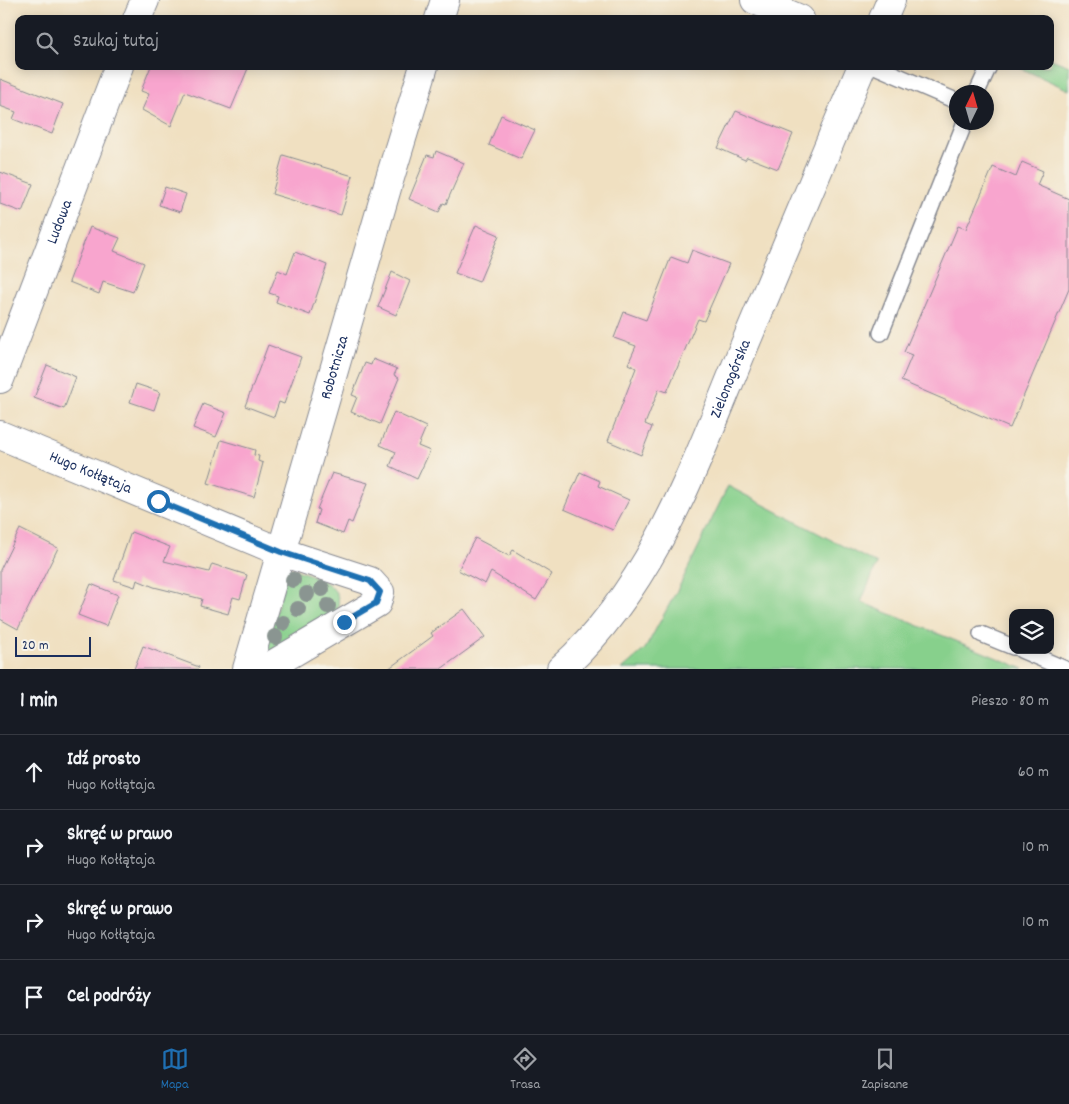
<!DOCTYPE html>
<html lang="pl">
<head>
<meta charset="utf-8">
<style>
  :root { --surface:#171b24; --page:#242831; --text:#f1f3f6; --muted:#9ea1a6; --line:#363941; --accent:#1f6fb2 }
  body { margin:0; font-family:Dekko,sans-serif; background:var(--page); color:var(--text) }
  .controls { position:absolute; right:15px; bottom:15px; display:grid; overflow:hidden; border-radius:10px; box-shadow:0 2px 12px #0003 }
  .controls button { width:45px; height:45px; display:grid; place-items:center; padding:0; border:0; border-bottom:1px solid var(--line); background:var(--surface); color:var(--text); font:25px sans-serif }
  .compass { position:absolute; left:949px; top:85px; width:45px; height:45px; border-radius:50%; background:var(--surface); box-shadow:0 2px 12px #0003; rotate:5deg }
  .scale { position:absolute; left:15px; bottom:12px; width:76px; box-sizing:border-box; padding-left:5px; border:2px solid #1b2f5e; border-top:0; font-size:14px; line-height:18px; white-space:nowrap; color:#1b2f5e; -webkit-text-stroke:4px #f7f3e8; paint-order:stroke }
  .stop { position:absolute; width:15px; height:15px; margin:-11px; border:4px solid #1f6fb2; border-radius:50%; background:#fff }
  .stop.end { background:#1f6fb2; border-color:#fff; box-shadow:0 1px 5px #0008 }
  .list { margin:0; padding:0; list-style:none }
  h2 { display:flex; justify-content:space-between; align-items:center; height:65px; margin:0; padding:0 20px; font-size:21px }
  h2 small { font-size:16px; font-weight:400; color:var(--muted) }
  .list li { display:grid; grid-template-columns:32px 1fr auto; gap:15px; align-items:center; box-sizing:border-box; height:75px; padding:0 20px; border-top:1px solid var(--line) }
  .list b { display:block; font-size:19px; white-space:nowrap }
  .list p { margin:0; font-size:16px; white-space:nowrap; color:var(--muted) }
  .list em { font-size:16px; font-style:normal; color:var(--muted) }
  .icon { flex:none; width:28px; height:28px; fill:none; stroke:currentColor; stroke-width:2; stroke-linecap:round; stroke-linejoin:round }
  .map { position:relative; flex:none; width:1069px; height:669px; overflow:hidden }
  .search { position:absolute; background:var(--surface); box-shadow:0 2px 12px #0003; left:15px; right:15px; top:15px; height:55px; display:flex; align-items:center; gap:12px; box-sizing:border-box; padding:0 18px; border-radius:10px; color:var(--muted); font-size:19px }
  .sheet { height:365px; background:var(--surface) }
  nav { display:flex; justify-content:space-around; align-items:center; box-sizing:border-box; height:70px; border-top:1px solid var(--line); background:var(--surface); font-size:14px; color:var(--muted) }
  nav a { display:grid; justify-items:center; gap:2px }
  nav .on { color:var(--accent) }
  .map>svg:first-child { display:block }
</style>
</head>
<body>
<div class="map">
<svg width="1069" height="669" viewBox="0 0 1069 669">
  <rect width="100%" height="100%" fill="#f7f3e8"/>
  <filter id="ink" filterUnits="userSpaceOnUse"><feTurbulence type="fractalNoise" baseFrequency=".02" numOctaves="2"/><feDisplacementMap in="SourceGraphic" scale="10" xChannelSelector="R" yChannelSelector="G"/><feConvolveMatrix kernelMatrix="1 2 1 2 8 2 1 2 1" color-interpolation-filters="sRGB"/></filter>
  <filter id="wash" filterUnits="userSpaceOnUse"><feTurbulence type="fractalNoise" baseFrequency=".0096" numOctaves="4" result="noise"/><feDisplacementMap in="SourceGraphic" scale="20" xChannelSelector="R" yChannelSelector="G"/><feGaussianBlur stdDeviation="1.12" result="paint"/><feColorMatrix in="noise" values="0 0 0 0 0 0 0 0 0 0 0 0 0 0 0 0 0 1.4 0 .05"/><feComposite in="paint" operator="in"/></filter>
  <g filter="url(#wash)">
    <rect width="100%" height="100%" fill="#f0e0c1"/>
    <path fill="#87d08c" stroke="#518075" d="M1051 59 1069 66V90L1016 66H1050Z
      M728 486 877 564 861 602 1024 669H622L645 649 680 585Z
      M288 568C307 573 349 584 336 612L264 656Z"/>
    <g id="blocks">
      <path fill="#f8a5ce" d="M151 66H249L231 109 185 92 171 126 142 110 149 94 141 91Z
        M0 79 63 104 52 134 13 119 16 112 0 106Z
        M736 111 793 134 778 169 747 157 745 160 718 148Z
        M501 115 535 130 521 159 489 145Z
        M436 151 464 163 446 204 443 203 439 212 409 199 427 155 434 157Z
        M283 155 353 176 341 215 272 194Z
        M1022 162 1043 171 1037 185 1069 199V289L1010 428 901 381 912 355 904 352 958 226 966 229 993 167 1016 177Z
        M0 172 33 184 22 212 0 204Z
        M165 187 186 194 180 212 159 205Z
        M476 225 499 235 479 282 455 273Z
        M90 227 120 238 114 251 144 263 133 292 103 282 99 294 69 282Z
        M692 250 729 264 704 321 698 319 667 392 659 389 645 424 652 427 641 455 608 441 636 368 628 364 636 346 614 338 624 312 646 320 671 257 687 263Z
        M295 252 327 265 310 315 276 302 278 296 269 293 278 270 287 274Z
        M392 272 410 281 396 315 378 307Z
        M268 345 301 357 284 404 279 402 274 417 245 406Z
        M373 359 397 369 394 375 399 378 380 424 351 412 357 397 352 395 365 363 371 365Z
        M47 365 76 377 64 409 34 398Z
        M136 384 160 392 154 410 130 402Z
        M203 404 226 413 216 437 193 428Z
        M394 412 426 427 418 446 430 451 417 479 390 466 396 452 380 445Z
        M221 440 255 450 254 455 259 456 258 461 263 463 254 497 208 483Z
        M580 472 600 481 598 486 629 500 613 530 564 509Z
        M332 473 368 483 352 523 348 521 343 534 315 523 319 510 317 509Z
        M20 529 58 548 18 629 0 619V570Z
        M131 532 170 547 164 561 209 572 212 564 247 575 240 599 233 597 228 614 200 606 202 599 154 587 137 580 135 587 114 580Z
        M475 538 509 556 513 550 552 574 536 600 491 572 485 584 458 570Z
        M91 584 118 595 106 626 78 615Z
        M464 609 485 637 441 669H388L433 636 431 633Z
        M143 646 199 667 198 669H134Z"/>
    </g>
  </g>
  <g filter="url(#ink)">
    <use href="#blocks" fill-opacity="0" stroke="#868890" stroke-width="1"/>
    <g fill="none" stroke-linecap="round" stroke-linejoin="round">
      <defs>
        <path id="service" d="M875 66 956 101
          M977 92 989 66
          M881 333 965 122
          M981 634 1013 647
          M1021 650 1065 669"/>
        <g id="minor">
          <path d="M755 0 800 19"/>
          <path d="M137 19 145 0"/>
          <path d="M439 19 445 0"/>
          <path id="s1" d="M0 379 119 66"/>
          <path id="s2" d="M0 435 281 552 370 581 380 592 377 603 265 669"/>
          <path id="s3" d="M247 669 389 181 424 66"/>
        </g>
        <g id="tertiary">
          <path d="M883 19 891 0"/>
          <path id="s4" d="M561 669C654 585 696 462 743 349 783 255 823 161 862 66"/>
        </g>
      </defs>
      <use href="#service" stroke="#868890" stroke-width="18"/>
      <use href="#minor" stroke="#868890" stroke-width="30"/>
      <use href="#tertiary" stroke="#868890" stroke-width="30"/>
      <use href="#service" stroke="#fff" stroke-width="15"/>
      <use href="#minor" stroke="#fff" stroke-width="28"/>
      <use href="#tertiary" stroke="#fff" stroke-width="28"/>
    </g>
    <g fill="#8a9591">
      <circle cx="293" cy="580" r="8"/>
      <circle cx="322" cy="589" r="8"/>
      <circle cx="307" cy="594" r="8"/>
      <circle cx="328" cy="606" r="8"/>
      <circle cx="298" cy="609" r="8"/>
      <circle cx="283" cy="623" r="8"/>
      <circle cx="275" cy="637" r="8"/>
    </g>
  </g>
  <g fill="none" stroke-linecap="round" stroke-linejoin="round" filter="url(#ink)">
    <path stroke="#1f6fb2" stroke-width="6" d="M158 501 281 552 370 581 380 592 376 603 344 622"/>
  </g>
  <g text-anchor="middle" dominant-baseline="central" stroke-width="5" stroke-linejoin="round" paint-order="stroke">
    <g font-size="16" fill="#1b2f5e" stroke="#f7f3e8">
      <text stroke="none"><textPath href="#s1" startOffset="168">Ludowa</textPath></text>
      <text stroke="none"><textPath href="#s3" startOffset="314">Robotnicza</textPath></text>
      <text stroke="none"><textPath href="#s4" startOffset="339">Zielonogórska</textPath></text>
      <text stroke="none"><textPath href="#s2" startOffset="98">Hugo Kołłątaja</textPath></text>
    </g>
  </g>
</svg>
<div class="controls">
<button><svg class="icon" aria-label="layers" viewBox="0 0 24 24"><path d="M12 4l9 5-9 5-9-5zM3 14l9 5 9-5"/></svg></button>
</div>
<svg class="compass" viewBox="-18 -18 36 36"><path d="M0-13l5 13h-10z" fill="#e53935"/><path d="M0 13l5-13h-10z" fill="#9ea1a6"/></svg>
<div class="scale">20 m</div>
<div class="stop" style="left:158px;top:501px"></div>
<div class="stop end" style="left:344px;top:622px"></div>
<div class="search"><svg class="icon" aria-label="search" viewBox="0 0 24 24"><circle cx="10" cy="10" r="6"/><path d="M15 15l6 6"/></svg>Szukaj tutaj</div>
</div>
<section class="sheet">
<h2>1 min<small>Pieszo · 80 m</small></h2>
<ul class="list">
<li><svg class="icon" aria-label="ahead" viewBox="0 0 24 24"><path d="M12 20V5M6 11l6-6 6 6"/></svg><div><b>Idź prosto</b><p>Hugo Kołłątaja</p></div><em>60 m</em></li>
<li><svg class="icon" aria-label="right" viewBox="0 0 24 24"><path d="M7 20v-9h11M14 6l5 5-5 5"/></svg><div><b>Skręć w prawo</b><p>Hugo Kołłątaja</p></div><em>10 m</em></li>
<li><svg class="icon" aria-label="right" viewBox="0 0 24 24"><path d="M7 20v-9h11M14 6l5 5-5 5"/></svg><div><b>Skręć w prawo</b><p>Hugo Kołłątaja</p></div><em>10 m</em></li>
<li><svg class="icon" aria-label="arrive" viewBox="0 0 24 24"><path d="M6 21V4h12l-3 4 3 4H6"/></svg><div><b>Cel podróży</b></div></li>
</ul>
</section>
<nav>
<a class="on"><svg class="icon" aria-label="map" viewBox="0 0 24 24"><path d="M3 6l6-2 6 2 6-2v14l-6 2-6-2-6 2zM9 4v14M15 6v14"/></svg>Mapa</a>
<a><svg class="icon" aria-label="directions" viewBox="0 0 24 24"><path d="M12 3l9 9-9 9-9-9zM9 14v-3h6M13 9l2 2-2 2"/></svg>Trasa</a>
<a><svg class="icon" aria-label="saved" viewBox="0 0 24 24"><path d="M7 4h10v16l-5-4-5 4z"/></svg>Zapisane</a>
</nav>
</body>
</html>
